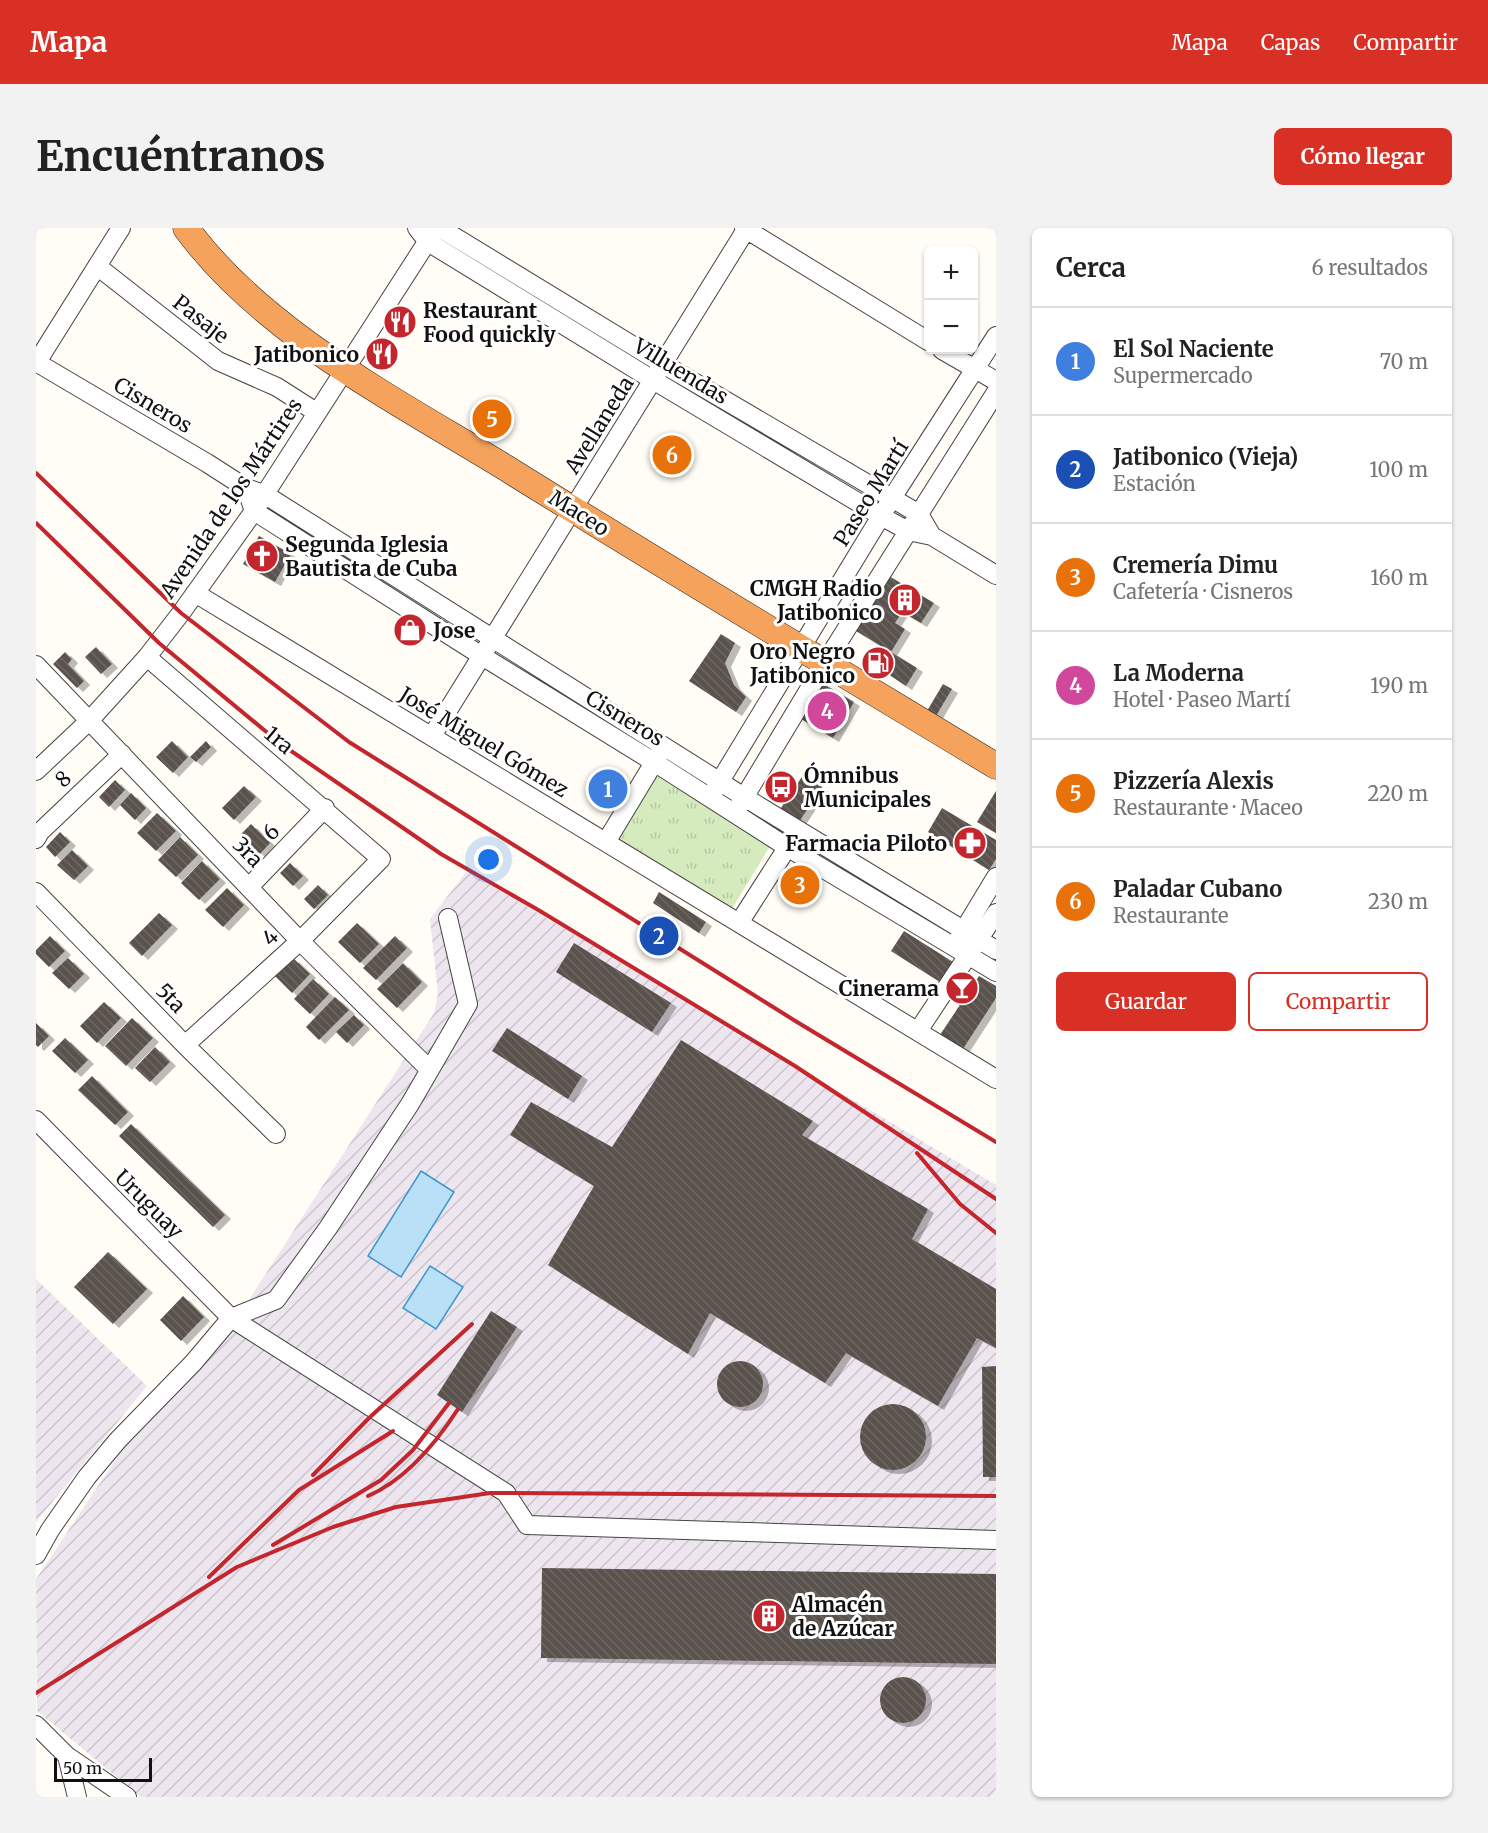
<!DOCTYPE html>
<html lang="es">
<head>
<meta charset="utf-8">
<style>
  :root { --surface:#fff; --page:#f2f2f2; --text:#222; --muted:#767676; --line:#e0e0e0; --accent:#d93025 }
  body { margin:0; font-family:Merriweather,serif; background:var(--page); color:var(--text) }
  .controls { position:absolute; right:18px; top:18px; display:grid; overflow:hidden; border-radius:9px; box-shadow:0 2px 4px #0004 }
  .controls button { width:54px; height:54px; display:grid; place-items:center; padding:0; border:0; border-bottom:2px solid var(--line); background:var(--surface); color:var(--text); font:30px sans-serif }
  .scale { position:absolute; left:18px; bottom:15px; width:98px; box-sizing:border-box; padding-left:6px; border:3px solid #111; border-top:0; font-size:16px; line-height:21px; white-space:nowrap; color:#111; -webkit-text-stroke:4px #fff; paint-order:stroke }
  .you { position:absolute; left:453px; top:632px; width:21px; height:21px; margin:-15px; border:4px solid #fff; border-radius:50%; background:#1a73e8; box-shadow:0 0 0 9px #1a73e833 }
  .badge { display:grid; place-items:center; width:39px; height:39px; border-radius:50%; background:var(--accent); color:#fff; font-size:20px; font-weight:700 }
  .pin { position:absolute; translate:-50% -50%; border:3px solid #fff; box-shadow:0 2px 6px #0006 }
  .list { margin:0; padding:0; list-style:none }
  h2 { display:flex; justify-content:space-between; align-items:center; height:78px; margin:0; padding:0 24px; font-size:26px }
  h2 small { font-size:20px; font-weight:400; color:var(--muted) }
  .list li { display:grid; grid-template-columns:39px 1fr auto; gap:18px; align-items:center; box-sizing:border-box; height:108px; padding:0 24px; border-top:2px solid var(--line) }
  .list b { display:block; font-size:22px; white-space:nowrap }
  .list p { margin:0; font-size:20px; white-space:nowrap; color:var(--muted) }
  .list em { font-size:20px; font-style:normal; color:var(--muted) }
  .actions { display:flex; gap:12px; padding:18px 24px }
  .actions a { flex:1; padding:14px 0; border:2px solid var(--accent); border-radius:9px; text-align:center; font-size:21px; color:var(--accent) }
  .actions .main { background:var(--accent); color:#fff }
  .map { position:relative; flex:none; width:960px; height:1569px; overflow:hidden; border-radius:9px }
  header { display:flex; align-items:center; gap:36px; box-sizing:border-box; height:84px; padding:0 30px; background:var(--accent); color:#fff }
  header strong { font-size:28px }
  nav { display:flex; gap:33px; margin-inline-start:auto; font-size:21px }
  .intro { display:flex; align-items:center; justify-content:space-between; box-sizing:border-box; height:144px; padding:0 36px }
  h1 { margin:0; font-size:42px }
  .button { padding:15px 27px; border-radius:9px; background:var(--accent); color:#fff; font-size:21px; font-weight:700 }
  main { display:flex; gap:36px; padding:0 36px }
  aside { flex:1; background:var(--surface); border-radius:9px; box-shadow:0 2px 4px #0004 }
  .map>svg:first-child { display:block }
</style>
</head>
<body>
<header>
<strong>Mapa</strong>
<nav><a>Mapa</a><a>Capas</a><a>Compartir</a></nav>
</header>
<div class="intro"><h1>Encuéntranos</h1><a class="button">Cómo llegar</a></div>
<main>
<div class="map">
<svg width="960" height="1569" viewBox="0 0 960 1569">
  <defs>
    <pattern id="industrial-furrows" width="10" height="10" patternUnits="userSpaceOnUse" patternTransform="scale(1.5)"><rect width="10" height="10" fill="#eee6ef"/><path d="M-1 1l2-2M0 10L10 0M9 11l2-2" fill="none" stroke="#cbc4cc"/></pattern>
    <pattern id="grass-tufts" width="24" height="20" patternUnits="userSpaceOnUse" patternTransform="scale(1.5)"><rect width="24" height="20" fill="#d5ebbd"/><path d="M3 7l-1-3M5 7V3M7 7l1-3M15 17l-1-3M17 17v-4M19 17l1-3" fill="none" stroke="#b6c8a1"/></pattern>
    <pattern id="building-back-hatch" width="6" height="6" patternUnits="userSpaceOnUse" patternTransform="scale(1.5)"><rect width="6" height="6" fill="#5a524d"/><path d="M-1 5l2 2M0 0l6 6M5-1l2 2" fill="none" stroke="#6d6662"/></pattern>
    <filter id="shadow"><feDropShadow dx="6" dy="4" stdDeviation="0" flood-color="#0004"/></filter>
  </defs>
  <rect width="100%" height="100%" fill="#fffdf5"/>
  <path fill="url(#industrial-furrows)" d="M431 643 960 957V1569H105L1 1483 0 1351 122 1168 200 1092 398 785 402 766 394 691Z
    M0 1051 111 1158 0 1294Z"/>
  <path fill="url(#grass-tufts)" d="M619 547 734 618 694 684 576 614Z"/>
  <path fill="#b9e0f7" stroke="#3f96cf" stroke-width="1.5" d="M385 943 418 964 365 1049 332 1028Z
    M394 1038 427 1059 400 1101 367 1080Z"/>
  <path fill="url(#building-back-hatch)" filter="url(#shadow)" d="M223 308 255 326 239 354 207 336Z
    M853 348 898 375 885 395 866 384 859 395 869 401 855 424 820 403Z
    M685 406 699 415 689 435 698 457 710 469 700 484 653 453Z
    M60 419 76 436 65 446 49 429Z
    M29 424 36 431 32 436 48 453 41 460 17 436Z
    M855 424 881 440 870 458 852 446 848 435Z
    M786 455 818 474 797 510 765 491Z
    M907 456 916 461 900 488 891 483Z
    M136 513 152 529 137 545 120 529Z
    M170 513 175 519 160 534 154 529Z
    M740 544 760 558 767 547 786 559 763 594 744 582 748 575 728 562Z
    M79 552 89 562 73 579 63 569Z
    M208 558 220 569 198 592 186 580Z
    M960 563V605L941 594Z
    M95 565 110 580 99 592 84 577Z
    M906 580 960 612V631L953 642 892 604Z
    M121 585 140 603 120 623 101 605Z
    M215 596 234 615 224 626 204 607Z
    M24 604 34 614 19 629 10 619Z
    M144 609 162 627 140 649 122 632Z
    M36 622 52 638 38 652 21 637Z
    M166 633 184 651 163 672 145 655Z
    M254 635 267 648 257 658 244 645Z
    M282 657 292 667 278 681 268 671Z
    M191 660 208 677 187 699 169 682Z
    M623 664 670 694 663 705 617 675Z
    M123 685 136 697 106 728 93 715Z
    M321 695 343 716 324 735 302 714Z
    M868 703 917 734 904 754 855 723Z
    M14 708 29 723 13 739 0 726V722Z
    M359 708 371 720 340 752 327 740Z
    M538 715 635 775 616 804 520 744Z
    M32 730 48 746 33 761 16 745Z
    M257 730 274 746 256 765 239 748Z
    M367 735 386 754 361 780 341 761Z
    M943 748 960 758V770L927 821 904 807Z
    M277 751 293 766 274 786 258 771Z
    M299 769 313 782 283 812 270 799Z
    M68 774 85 790 61 815 44 798Z
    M318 787 328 797 311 815 300 804Z
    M96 790 117 810 90 838 69 818Z
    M0 795 13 808 2 819 0 817Z
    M471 800 546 848 532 871 456 823Z
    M29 810 52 832 39 845 16 823Z
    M645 812 777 893 766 907 892 981 876 1011 960 1061V1120L941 1110 902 1178 810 1125 789 1155 674 1085 652 1126 512 1037 558 958 474 907 495 874 576 919Z
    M119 819 134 834 114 854 99 840Z
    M56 848 92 884 79 897 42 862Z
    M95 896 189 987 177 999 83 908Z
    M72 1024 111 1061 77 1096 38 1059Z
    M147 1068 168 1089 145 1113 124 1092Z
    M455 1083 481 1099 426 1184 401 1167Z
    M681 1156a23 23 0 1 1 46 0a23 23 0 1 1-46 0Z
    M960 1138V1249H947L946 1139Z
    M824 1209a33 33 0 1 1 66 0a33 33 0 1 1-66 0Z
    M506 1340 960 1346V1436L505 1430Z
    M844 1472a23 23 0 1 1 46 0a23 23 0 1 1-46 0Z"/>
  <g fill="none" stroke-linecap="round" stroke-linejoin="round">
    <defs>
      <path id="minor" d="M381 0 392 14 617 152 845 288 872 303 896 308 960 347
        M404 0 627 136 883 286 896 308
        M708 0 892 113
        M61 38 182 133 241 159 280 184
        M906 122 960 153
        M0 134 171 235 210 260 228 266 708 569 960 722
        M1 134 85 0
        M210 260 218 283 446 428 618 534 751 619 960 744
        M159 365 960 851
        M111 429 345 631 264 713 149 817
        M0 437 264 713 393 841
        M396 508 711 0
        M0 543 53 493 111 429 145 385 218 283 400 0
        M678 563 856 270 960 108
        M703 578 789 435 960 164
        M0 611 4 604 86 526
        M570 614 625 523
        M214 658 289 580
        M0 664 149 817 240 906
        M703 695 758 609
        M922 712 960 649
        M882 803 960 685
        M0 892 195 1090 470 1265 491 1297 960 1312
        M0 1327 14 1302 51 1249 82 1212 157 1135 195 1090 240 1072 292 1000 374 876 432 776 412 690
        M0 1497 31 1528 91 1569
        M31 1528 41 1569"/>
      <path id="highway" d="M150 0C227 105 361 173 470 240 632 341 796 439 960 538"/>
    </defs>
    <use href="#minor" stroke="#444" stroke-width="20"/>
    <use href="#highway" stroke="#222" stroke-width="27"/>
    <use href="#minor" stroke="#fff" stroke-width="18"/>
    <use href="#highway" stroke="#f5a25d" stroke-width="26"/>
    <path stroke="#c4262e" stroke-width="4" d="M0 245 145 385 313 514 761 794 960 914
      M0 295 123 415 245 516 405 626 504 683 759 838 960 971
      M881 925 924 976 960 1005
      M277 1247 333 1190 436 1096
      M332 1268C369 1252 400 1215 422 1181
      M237 1317 345 1252 377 1222 413 1175
      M173 1349 263 1262 357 1203
      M0 1465 201 1339 297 1299 360 1279 454 1265 960 1268"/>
  </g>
  <defs>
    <symbol id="restaurant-disc" viewBox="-11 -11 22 22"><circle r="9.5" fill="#c4262e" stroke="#fff"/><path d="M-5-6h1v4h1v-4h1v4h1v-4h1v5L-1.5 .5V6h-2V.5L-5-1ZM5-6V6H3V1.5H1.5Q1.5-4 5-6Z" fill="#fff"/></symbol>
    <symbol id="church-disc" viewBox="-11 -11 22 22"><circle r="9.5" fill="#c4262e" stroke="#fff"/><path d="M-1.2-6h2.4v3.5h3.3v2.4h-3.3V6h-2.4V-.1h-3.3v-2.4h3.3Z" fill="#fff"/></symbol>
    <symbol id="building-disc" viewBox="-11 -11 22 22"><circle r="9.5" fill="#c4262e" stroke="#fff"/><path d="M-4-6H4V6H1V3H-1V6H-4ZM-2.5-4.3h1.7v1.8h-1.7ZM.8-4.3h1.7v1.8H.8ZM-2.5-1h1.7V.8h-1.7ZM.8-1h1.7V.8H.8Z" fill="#fff"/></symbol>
    <symbol id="shop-disc" viewBox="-11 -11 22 22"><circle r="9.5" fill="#c4262e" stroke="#fff"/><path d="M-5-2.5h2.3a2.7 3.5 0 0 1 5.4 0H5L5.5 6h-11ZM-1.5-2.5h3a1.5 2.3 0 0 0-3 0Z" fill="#fff"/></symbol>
    <symbol id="fuel-disc" viewBox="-11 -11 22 22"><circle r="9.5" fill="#c4262e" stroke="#fff"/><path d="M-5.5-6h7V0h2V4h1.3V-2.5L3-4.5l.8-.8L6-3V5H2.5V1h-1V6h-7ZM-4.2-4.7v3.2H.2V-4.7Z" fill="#fff"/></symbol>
    <symbol id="bus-disc" viewBox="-11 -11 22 22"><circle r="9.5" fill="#c4262e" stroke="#fff"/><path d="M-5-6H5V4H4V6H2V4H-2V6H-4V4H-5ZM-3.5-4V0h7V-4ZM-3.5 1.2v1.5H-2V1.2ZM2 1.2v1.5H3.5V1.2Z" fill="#fff"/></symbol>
    <symbol id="pharmacy-disc" viewBox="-11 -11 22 22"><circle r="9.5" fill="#c4262e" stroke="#fff"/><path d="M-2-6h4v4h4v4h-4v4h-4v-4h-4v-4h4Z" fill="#fff"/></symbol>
    <symbol id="bar-disc" viewBox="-11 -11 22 22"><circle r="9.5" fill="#c4262e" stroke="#fff"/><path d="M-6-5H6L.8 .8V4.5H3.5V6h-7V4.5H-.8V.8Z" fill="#fff"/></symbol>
  </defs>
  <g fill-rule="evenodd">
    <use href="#restaurant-disc" x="345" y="75" width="38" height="38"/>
    <use href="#restaurant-disc" x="327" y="107" width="38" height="38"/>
    <use href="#church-disc" x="207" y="309" width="38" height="38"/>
    <use href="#building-disc" x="850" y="353" width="38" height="38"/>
    <use href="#shop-disc" x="355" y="383" width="38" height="38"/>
    <use href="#fuel-disc" x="823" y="416" width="38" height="38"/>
    <use href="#bus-disc" x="726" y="540" width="38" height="38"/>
    <use href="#pharmacy-disc" x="915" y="596" width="38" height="38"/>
    <use href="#bar-disc" x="907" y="741" width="38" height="38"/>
    <use href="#building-disc" x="714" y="1369" width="38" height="38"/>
  </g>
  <g text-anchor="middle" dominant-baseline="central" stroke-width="6" stroke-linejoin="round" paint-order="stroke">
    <g font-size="21" font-weight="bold" fill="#111" stroke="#fff" text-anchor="start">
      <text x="387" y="82">Restaurant<tspan x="387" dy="24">Food quickly</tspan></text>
      <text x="323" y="126" text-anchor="end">Jatibonico</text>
      <text x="249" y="316">Segunda Iglesia<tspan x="249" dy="24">Bautista de Cuba</tspan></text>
      <text x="846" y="360" text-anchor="end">CMGH Radio<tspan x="846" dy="24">Jatibonico</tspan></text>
      <text x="397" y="402">Jose</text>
      <text x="819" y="423" text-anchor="end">Oro Negro<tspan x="819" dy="24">Jatibonico</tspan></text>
      <text x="768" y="547">Ómnibus<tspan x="768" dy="24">Municipales</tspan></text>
      <text x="911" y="615" text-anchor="end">Farmacia Piloto</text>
      <text x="903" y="760" text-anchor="end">Cinerama</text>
      <text x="756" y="1376">Almacén<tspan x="756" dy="24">de Azúcar</tspan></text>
    </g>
    <g font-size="21" fill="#111" stroke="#fff">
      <text transform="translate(165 91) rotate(38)">Pasaje</text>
      <text transform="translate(645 143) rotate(31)">Villuendas</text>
      <text transform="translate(117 177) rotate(31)">Cisneros</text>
      <text transform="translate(563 197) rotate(-58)">Avellaneda</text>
      <text transform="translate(835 265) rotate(-58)">Paseo Martí</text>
      <text transform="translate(195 270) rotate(-56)">Avenida de los Mártires</text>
      <text transform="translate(543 285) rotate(32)">Maceo</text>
      <text transform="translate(589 490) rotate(31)">Cisneros</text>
      <text transform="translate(243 512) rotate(40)">1ra</text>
      <text transform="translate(448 514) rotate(31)">José Miguel Gómez</text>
      <text transform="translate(27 551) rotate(-44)">8</text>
      <text transform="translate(235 604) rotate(-46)">6</text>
      <text transform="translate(212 624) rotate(46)">3ra</text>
      <text transform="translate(234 709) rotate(-42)">4</text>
      <text transform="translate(135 770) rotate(46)">5ta</text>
      <text transform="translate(113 976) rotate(45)">Uruguay</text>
    </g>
  </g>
</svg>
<div class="controls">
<button>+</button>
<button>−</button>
</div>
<div class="scale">50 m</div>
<div class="you"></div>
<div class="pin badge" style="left:572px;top:561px;background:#3f7fe0">1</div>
<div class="pin badge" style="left:623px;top:708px;background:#1a4fb4">2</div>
<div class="pin badge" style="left:764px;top:657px;background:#e8710a">3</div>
<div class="pin badge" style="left:791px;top:483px;background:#d1479c">4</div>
<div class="pin badge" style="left:456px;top:191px;background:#e8710a">5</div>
<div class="pin badge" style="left:636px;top:227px;background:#e8710a">6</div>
</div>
<aside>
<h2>Cerca<small>6 resultados</small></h2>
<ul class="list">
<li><span class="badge" style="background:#3f7fe0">1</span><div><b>El Sol Naciente</b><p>Supermercado</p></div><em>70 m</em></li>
<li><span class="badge" style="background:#1a4fb4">2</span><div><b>Jatibonico (Vieja)</b><p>Estación</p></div><em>100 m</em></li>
<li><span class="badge" style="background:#e8710a">3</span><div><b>Cremería Dimu</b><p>Cafetería · Cisneros</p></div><em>160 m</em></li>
<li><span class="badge" style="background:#d1479c">4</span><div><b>La Moderna</b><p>Hotel · Paseo Martí</p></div><em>190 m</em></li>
<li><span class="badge" style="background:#e8710a">5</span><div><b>Pizzería Alexis</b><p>Restaurante · Maceo</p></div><em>220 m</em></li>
<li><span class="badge" style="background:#e8710a">6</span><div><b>Paladar Cubano</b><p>Restaurante</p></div><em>230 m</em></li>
</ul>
<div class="actions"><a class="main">Guardar</a><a>Compartir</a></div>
</aside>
</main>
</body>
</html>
